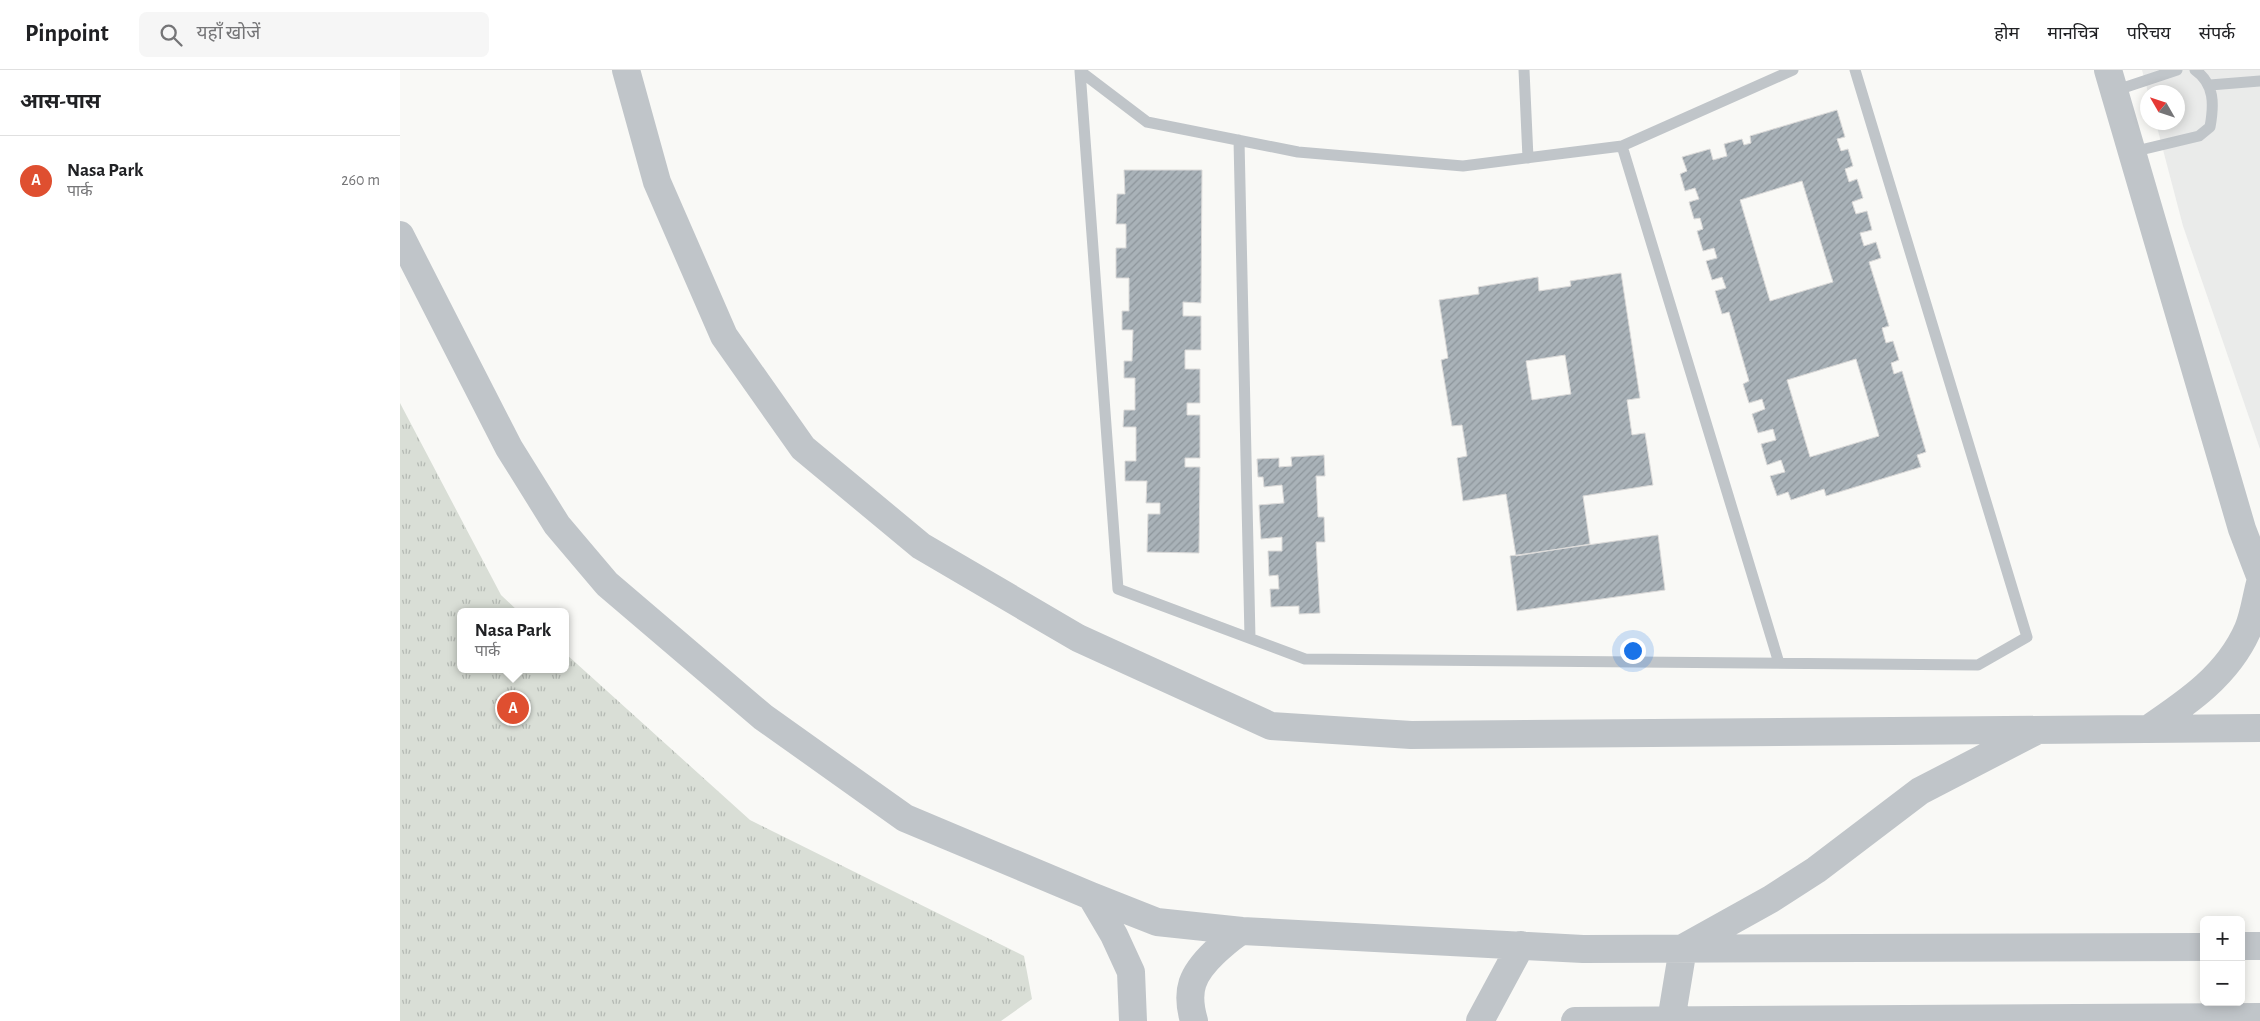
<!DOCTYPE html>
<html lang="hi">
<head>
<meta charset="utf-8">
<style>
  :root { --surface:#fff; --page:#f6f6f6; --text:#202124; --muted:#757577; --line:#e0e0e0; --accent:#df4f30 }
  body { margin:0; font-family:"Alegreya Sans","Noto Sans Devanagari",sans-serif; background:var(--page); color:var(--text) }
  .controls { position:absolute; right:15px; bottom:15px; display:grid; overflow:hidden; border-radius:8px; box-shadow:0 2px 12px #0003 }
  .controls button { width:45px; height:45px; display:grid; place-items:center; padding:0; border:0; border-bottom:1px solid var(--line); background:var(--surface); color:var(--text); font:25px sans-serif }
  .compass { position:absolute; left:1740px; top:15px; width:45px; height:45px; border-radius:50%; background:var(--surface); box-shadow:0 2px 12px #0003; rotate:309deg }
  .you { position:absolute; left:1232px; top:580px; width:18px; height:18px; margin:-12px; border:4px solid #fff; border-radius:50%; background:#1a73e8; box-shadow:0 0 0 8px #1a73e833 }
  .badge { display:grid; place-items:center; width:32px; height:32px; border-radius:50%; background:var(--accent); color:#fff; font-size:16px; font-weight:700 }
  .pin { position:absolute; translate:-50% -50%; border:2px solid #fff; box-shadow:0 1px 5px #0006 }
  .popup { position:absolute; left:57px; top:538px; width:112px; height:65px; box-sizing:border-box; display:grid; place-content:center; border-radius:8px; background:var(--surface); filter:drop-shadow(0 1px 4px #0005); font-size:16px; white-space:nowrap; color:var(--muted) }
  .popup b { font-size:19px; color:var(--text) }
  .popup::after { content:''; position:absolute; left:50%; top:100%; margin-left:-10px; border:10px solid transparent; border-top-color:var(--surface) }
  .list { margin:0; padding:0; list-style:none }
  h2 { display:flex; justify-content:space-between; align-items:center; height:65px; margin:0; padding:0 20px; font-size:21px }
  h2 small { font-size:16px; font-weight:400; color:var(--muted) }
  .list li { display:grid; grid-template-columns:32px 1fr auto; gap:15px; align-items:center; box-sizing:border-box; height:90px; padding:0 20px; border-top:1px solid var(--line) }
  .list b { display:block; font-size:19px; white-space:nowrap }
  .list p { margin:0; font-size:16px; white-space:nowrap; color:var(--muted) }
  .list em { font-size:16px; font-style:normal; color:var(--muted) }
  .icon { flex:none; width:28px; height:28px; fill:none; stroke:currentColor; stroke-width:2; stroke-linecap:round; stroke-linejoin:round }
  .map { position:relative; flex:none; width:1860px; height:951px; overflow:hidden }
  header { display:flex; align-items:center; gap:30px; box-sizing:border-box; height:70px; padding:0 25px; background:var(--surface); border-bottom:1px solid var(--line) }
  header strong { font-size:24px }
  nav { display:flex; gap:28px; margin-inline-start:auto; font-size:18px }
  .search { width:350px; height:45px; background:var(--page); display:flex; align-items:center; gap:12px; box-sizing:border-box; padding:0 18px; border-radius:8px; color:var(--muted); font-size:19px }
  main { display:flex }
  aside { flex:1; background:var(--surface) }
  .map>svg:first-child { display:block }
</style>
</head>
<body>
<header>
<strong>Pinpoint</strong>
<div class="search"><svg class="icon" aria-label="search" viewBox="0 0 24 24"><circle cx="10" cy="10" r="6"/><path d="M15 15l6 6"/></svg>यहाँ खोजें</div>
<nav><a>होम</a><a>मानचित्र</a><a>परिचय</a><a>संपर्क</a></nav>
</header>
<main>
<aside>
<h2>आस-पास<small></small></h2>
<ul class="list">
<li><span class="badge">A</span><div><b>Nasa Park</b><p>पार्क</p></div><em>260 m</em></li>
</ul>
</aside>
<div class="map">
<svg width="1860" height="951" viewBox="0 0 1860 951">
  <defs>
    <pattern id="park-tufts" width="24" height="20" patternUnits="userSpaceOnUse" patternTransform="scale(1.25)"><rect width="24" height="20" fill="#d9ded6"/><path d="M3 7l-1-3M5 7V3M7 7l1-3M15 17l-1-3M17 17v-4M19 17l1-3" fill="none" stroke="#b4b9b3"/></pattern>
    <pattern id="building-hatch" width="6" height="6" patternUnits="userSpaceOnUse" patternTransform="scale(1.25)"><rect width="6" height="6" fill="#a9b2b8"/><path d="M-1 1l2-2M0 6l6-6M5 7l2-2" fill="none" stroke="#8d959b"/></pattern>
  </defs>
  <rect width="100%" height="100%" fill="#f9f9f6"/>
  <path fill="#eaebea" d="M1742 0H1860V379L1783 156 1756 53 1778 52V22H1748Z"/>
  <path fill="url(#park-tufts)" d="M0 333 101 525 119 542H61V599H166V584L350 750 624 886 632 929 601 951H0Z"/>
  <path fill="url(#building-hatch)" stroke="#dbdad9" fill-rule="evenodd" d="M1437 40 1445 67 1437 69 1441 81 1448 79 1453 96 1445 99 1449 112 1457 109 1463 128 1452 132 1456 144 1467 141 1472 160 1460 163 1464 176 1476 172 1481 188 1469 192 1489 256 1482 258 1486 273 1493 271 1499 290 1491 293 1494 304 1502 301 1526 382 1517 385 1521 397 1426 426 1424 419 1391 430 1388 422 1377 426 1370 406 1385 402 1381 390 1367 395 1361 374 1376 370 1373 359 1358 363 1352 344 1365 339 1362 329 1349 333 1343 314 1349 311 1329 242 1322 244 1315 221 1326 218 1322 207 1312 210 1306 191 1317 188 1314 178 1303 181 1297 161 1303 159 1300 148 1294 149 1289 132 1299 129 1295 118 1285 121 1280 104 1287 101 1282 87 1310 79 1313 90 1327 86 1324 74 1342 69 1344 75 1351 73 1350 66ZM1402 111 1433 212 1370 231 1340 130ZM1456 289 1479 366 1410 387 1387 310Z
    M724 100H802L801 233 783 232V246H801V280H785V299H800V333H787V345H800V388H785V397H800L799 483 747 482 748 444H760V433H746L747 411H725V391H736V357H723L724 340H735V308H724V291H732L733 260H722V241H729V208H716V178H726V154H716L717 124H725Z
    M1221 203 1240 328 1227 330 1232 365 1245 363 1253 415 1183 426 1190 474 1116 486 1106 424 1063 431 1057 388 1067 386 1062 355 1052 356 1041 290 1048 288 1039 230 1079 224 1078 217 1138 207 1139 221 1171 216 1170 211ZM1165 285 1171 324 1132 330 1126 291Z
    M924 385 925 406H916L918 447H924L925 472H916L920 543 899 544V536L871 537 870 519H879L878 505 869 506 868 481H882V467L861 469 859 435 884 433 882 415 864 417 863 407H858L857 389 879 388V397L892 396 891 387Z
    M1258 465 1265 520 1117 541 1110 486Z"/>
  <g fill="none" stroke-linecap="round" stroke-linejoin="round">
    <path stroke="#c0c5c9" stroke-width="11" d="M1124 0 1128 88
      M680 1 718 519 905 589 1578 595 1627 567 1455 0
      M680 1 747 52 898 82 1063 96 1222 76 1393 0
      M1810 15 1860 11
      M1714 21 1777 0
      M839 70 850 568
      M1222 76 1379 593
      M1732 82 1799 66 1810 57C1814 35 1815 14 1795 0"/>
    <path stroke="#c0c5c9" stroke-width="28" d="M226 0 257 112 324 266 403 378 521 476 678 568 871 656 1011 665 1860 658
      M1708 0 1842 459 1860 506
      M0 165 109 378 157 455 207 514 363 647 505 748 691 826 757 852 842 861 1183 879 1804 877
      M1748 659C1788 632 1828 605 1848 559 1854 545 1856 528 1860 513
      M691 826 714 865 731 902 733 951
      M1841 876H1860
      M794 951C785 920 792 904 815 882 824 874 832 866 842 861
      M1080 951 1121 875
      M1175 951 1860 947
      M1271 951 1283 878 1371 829 1416 800 1520 721 1634 662"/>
  </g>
</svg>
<div class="controls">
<button>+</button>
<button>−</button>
</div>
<svg class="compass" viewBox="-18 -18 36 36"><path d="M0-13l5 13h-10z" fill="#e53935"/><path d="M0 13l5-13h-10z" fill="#757577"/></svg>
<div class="you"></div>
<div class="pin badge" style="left:113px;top:638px">A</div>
<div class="popup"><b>Nasa Park</b>पार्क</div>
</div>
</main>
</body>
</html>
